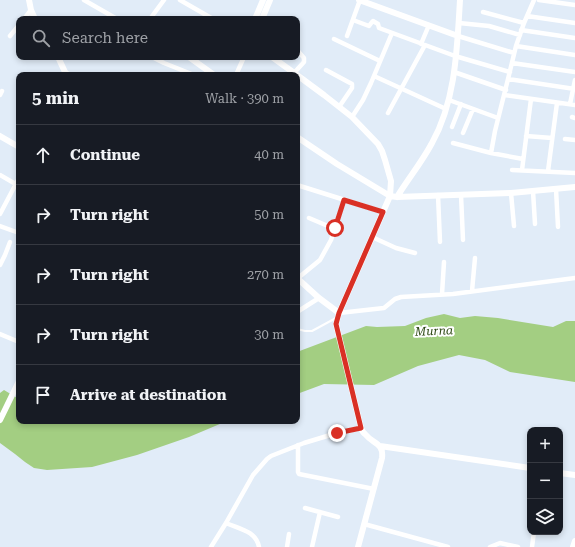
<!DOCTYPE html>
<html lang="en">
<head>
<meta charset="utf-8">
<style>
  :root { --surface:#171b24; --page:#20242c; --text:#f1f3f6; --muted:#9ea1a6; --line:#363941 }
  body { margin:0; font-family:"Roboto Serif",serif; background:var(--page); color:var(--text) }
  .controls { position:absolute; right:12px; bottom:12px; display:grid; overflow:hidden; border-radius:8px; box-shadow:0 2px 6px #0003 }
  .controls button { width:36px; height:36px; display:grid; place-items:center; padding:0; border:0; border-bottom:1px solid var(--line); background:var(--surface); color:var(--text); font:20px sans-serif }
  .stop { position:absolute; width:12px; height:12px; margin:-9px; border:3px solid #d93025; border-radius:50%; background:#fff }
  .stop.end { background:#d93025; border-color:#fff; box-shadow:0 1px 4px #0008 }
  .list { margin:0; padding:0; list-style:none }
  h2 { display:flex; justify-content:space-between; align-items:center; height:52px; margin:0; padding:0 16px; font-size:17px }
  h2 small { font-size:13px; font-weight:400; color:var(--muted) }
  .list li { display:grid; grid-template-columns:26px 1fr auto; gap:12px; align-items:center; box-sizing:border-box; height:60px; padding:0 16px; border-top:1px solid var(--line) }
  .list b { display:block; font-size:15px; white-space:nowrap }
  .list em { font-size:13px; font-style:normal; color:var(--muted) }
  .icon { flex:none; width:22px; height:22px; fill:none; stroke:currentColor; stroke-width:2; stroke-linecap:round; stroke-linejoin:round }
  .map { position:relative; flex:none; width:575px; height:547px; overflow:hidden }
  .search { position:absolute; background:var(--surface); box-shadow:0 2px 6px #0003; left:16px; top:16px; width:284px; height:44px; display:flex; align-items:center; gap:10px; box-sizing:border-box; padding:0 14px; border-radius:8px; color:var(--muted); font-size:15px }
  .panel { position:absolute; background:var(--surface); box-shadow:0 2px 6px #0003; left:16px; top:72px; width:284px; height:352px; border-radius:8px }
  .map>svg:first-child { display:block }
</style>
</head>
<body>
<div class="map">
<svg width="575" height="547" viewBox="0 0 575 547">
  <rect width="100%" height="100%" fill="#e1ecf8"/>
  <path fill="#a3ce82" d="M444 314 460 318 475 316 498 318 553 327 566 321H575V382L510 372 485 360 459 355 418 366 374 385 324 384 297 394V352L366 326 377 327 405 326 426 318Z
    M4 390 19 399V421H227L189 437 137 455 92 467 47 470 34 468 25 462 15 454 0 443V393Z"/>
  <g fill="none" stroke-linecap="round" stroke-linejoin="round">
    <path stroke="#fff" stroke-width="2" d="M297 329 305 331H312L336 318"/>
    <path stroke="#fff" stroke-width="4.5" d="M84 0 117 19
      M180 0 213 19
      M534 0 524 23 516 46 508 79 575 89
      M539 0 575 5
      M483 12 524 23
      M527 16 575 23
      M24 19 31 10
      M150 19 164 0
      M353 20 369 26 372 22 373 21 378 24 379 28 455 56 510 72
      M459 23 489 26 520 35
      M521 30 575 38
      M10 36 19 25
      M347 36 360 0
      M458 36 514 53
      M334 39 380 61
      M421 44 429 25
      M516 46 575 55
      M152 57 164 63 194 75
      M512 63 575 72
      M326 70 352 84V88L339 107
      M65 72 71 75
      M454 72 506 90
      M294 73 304 62V58L297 50
      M236 75 244 57
      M374 76 446 109
      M0 95 2 91
      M504 95 575 105
      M449 100 498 118
      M570 104 575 80
      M388 113 425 45
      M352 117 363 100 371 83 392 33
      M572 117 575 118
      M452 127 461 104
      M463 133 473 109
      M526 136 552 138
      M565 139 575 140
      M453 143 491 153 523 159
      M491 153 495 131 508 79
      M512 170 575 173
      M522 170 531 99
      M548 171 557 103
      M0 175 19 186
      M297 185 383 212
      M556 189 558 227
      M533 191 535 224
      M511 193 514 226
      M438 195 440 242
      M461 195 463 240
      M0 214 19 178
      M309 218 335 229
      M0 226 19 233
      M372 237 396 248 415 253
      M0 265 5 255 10 242
      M298 278 320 260 331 240 344 200
      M472 291 475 258
      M442 294 444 262
      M297 312 319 298
      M339 313 384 308 395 299 401 297 453 294 575 278
      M0 334 19 342
      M298 445V472L299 474 374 489
      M305 508 338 517
      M226 523C240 529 256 531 259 547
      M364 524 448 547
      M211 547 226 523 253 475 267 459 271 456 304 443 337 433 361 428
      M287 547 289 534
      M312 547 320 512
      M490 547 500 543 518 547
      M532 547 534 532"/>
    <path stroke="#fff" stroke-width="6" d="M29 0 31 10 35 19
      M359 0 458 36
      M115 19H118
      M255 19 263 0
      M262 19 270 0
      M58 57 65 72 64 75
      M189 57 214 75
      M272 57 297 75
      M297 75 324 95 352 117 378 144 382 151 385 160 391 181 390 196 339 313 336 324 361 428C362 430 363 433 365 434 373 444 384 443 382 458L358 547
      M0 136 19 147
      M297 137 337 164 390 196 397 197 511 193 575 187
      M397 197C408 179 422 162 432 143 456 100 457 48 460 0
      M297 278 319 298 339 313
      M0 420 19 381
      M380 446 530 468
      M560 473 575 475
      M573 547 575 541"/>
  </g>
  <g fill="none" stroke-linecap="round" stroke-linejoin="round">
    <path stroke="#d93025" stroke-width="5" d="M335 228 344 200 383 212 339 313 336 324 361 428 337 433"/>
  </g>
  <g text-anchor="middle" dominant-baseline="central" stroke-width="4" stroke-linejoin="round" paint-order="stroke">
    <g font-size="12" font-style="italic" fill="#2b4611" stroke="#fff">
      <text transform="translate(434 331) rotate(-2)">Murna</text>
    </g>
  </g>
</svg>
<div class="controls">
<button>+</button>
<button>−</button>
<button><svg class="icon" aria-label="layers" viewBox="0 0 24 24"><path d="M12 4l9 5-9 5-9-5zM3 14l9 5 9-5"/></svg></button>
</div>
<div class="stop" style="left:335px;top:228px"></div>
<div class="stop end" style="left:337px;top:433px"></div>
<div class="search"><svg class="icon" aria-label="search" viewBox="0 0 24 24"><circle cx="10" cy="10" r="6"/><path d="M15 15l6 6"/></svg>Search here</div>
<section class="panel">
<h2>5 min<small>Walk · 390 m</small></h2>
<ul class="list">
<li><svg class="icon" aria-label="ahead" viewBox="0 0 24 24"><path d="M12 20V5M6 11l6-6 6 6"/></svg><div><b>Continue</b></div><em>40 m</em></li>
<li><svg class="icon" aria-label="right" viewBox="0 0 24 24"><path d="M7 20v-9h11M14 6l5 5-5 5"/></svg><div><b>Turn right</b></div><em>50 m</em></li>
<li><svg class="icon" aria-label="right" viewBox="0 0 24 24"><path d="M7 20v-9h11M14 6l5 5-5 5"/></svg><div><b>Turn right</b></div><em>270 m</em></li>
<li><svg class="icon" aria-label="right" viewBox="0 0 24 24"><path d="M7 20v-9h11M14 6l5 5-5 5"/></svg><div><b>Turn right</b></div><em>30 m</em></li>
<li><svg class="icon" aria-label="arrive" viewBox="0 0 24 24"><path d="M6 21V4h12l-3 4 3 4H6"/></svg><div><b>Arrive at destination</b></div></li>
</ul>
</section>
</div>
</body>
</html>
